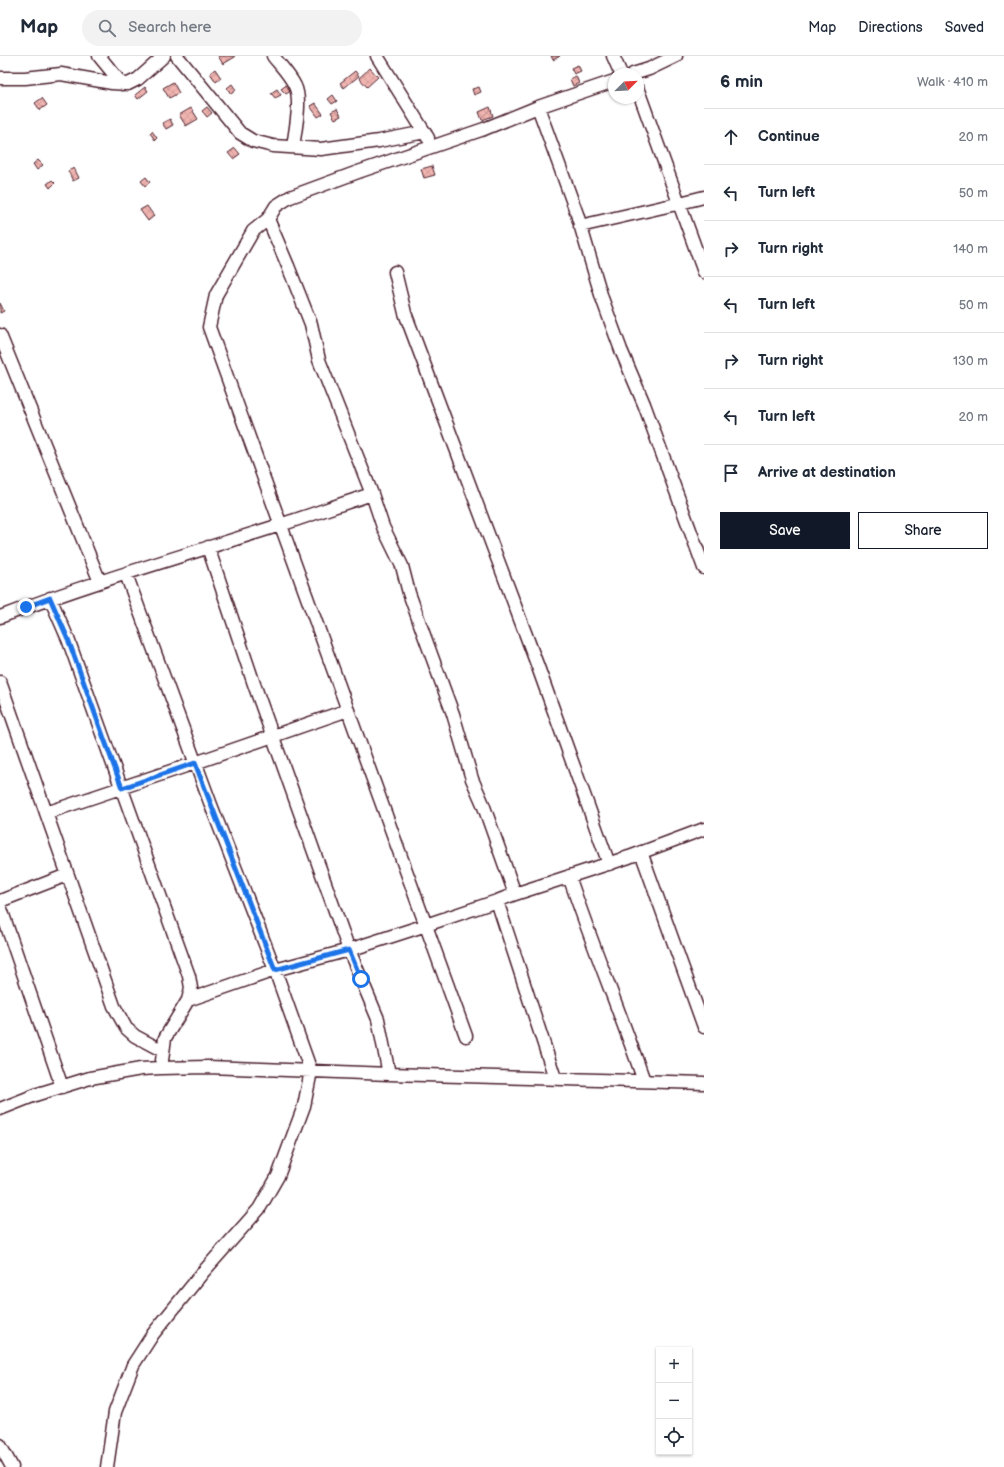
<!DOCTYPE html>
<html lang="en">
<head>
<meta charset="utf-8">
<style>
  :root { --surface:#fff; --page:#f2f2f3; --text:#1f2937; --muted:#747a83; --line:#e0e1e3; --accent:#111827 }
  body { margin:0; font-family:"Balsamiq Sans",sans-serif; background:var(--page); color:var(--text) }
  .controls { position:absolute; right:12px; bottom:12px; display:grid; overflow:hidden; border-radius:0px; box-shadow:0 1px 3px #0004 }
  .controls button { width:36px; height:36px; display:grid; place-items:center; padding:0; border:0; border-bottom:1px solid var(--line); background:var(--surface); color:var(--text); font:20px sans-serif }
  .compass { position:absolute; left:608px; top:12px; width:36px; height:36px; border-radius:50%; background:var(--surface); box-shadow:0 1px 3px #0004; rotate:66deg }
  .stop { position:absolute; width:12px; height:12px; margin:-9px; border:3px solid #1a73e8; border-radius:50%; background:#fff }
  .stop.end { background:#1a73e8; border-color:#fff; box-shadow:0 1px 4px #0008 }
  .list { margin:0; padding:0; list-style:none }
  h2 { display:flex; justify-content:space-between; align-items:center; height:52px; margin:0; padding:0 16px; font-size:17px }
  h2 small { font-size:13px; font-weight:400; color:var(--muted) }
  .list li { display:grid; grid-template-columns:26px 1fr auto; gap:12px; align-items:center; box-sizing:border-box; height:56px; padding:0 16px; border-top:1px solid var(--line) }
  .list b { display:block; font-size:15px; white-space:nowrap }
  .list em { font-size:13px; font-style:normal; color:var(--muted) }
  .actions { display:flex; gap:8px; padding:12px 16px }
  .actions a { flex:1; padding:9px 0; border:1px solid var(--accent); border-radius:0px; text-align:center; font-size:14px; color:var(--accent) }
  .actions .main { background:var(--accent); color:#fff }
  .icon { flex:none; width:22px; height:22px; fill:none; stroke:currentColor; stroke-width:2; stroke-linecap:round; stroke-linejoin:round }
  .map { position:relative; flex:none; width:704px; height:1411px; overflow:hidden }
  header { display:flex; align-items:center; gap:24px; box-sizing:border-box; height:56px; padding:0 20px; background:var(--surface); border-bottom:1px solid var(--line) }
  header strong { font-size:19px }
  nav { display:flex; gap:22px; margin-inline-start:auto; font-size:14px }
  .search { width:280px; height:36px; background:var(--page); display:flex; align-items:center; gap:10px; box-sizing:border-box; padding:0 14px; border-radius:22px; color:var(--muted); font-size:15px }
  main { display:flex }
  aside { flex:1; background:var(--surface) }
  .map>svg:first-child { display:block }
</style>
</head>
<body>
<header>
<strong>Map</strong>
<div class="search"><svg class="icon" aria-label="search" viewBox="0 0 24 24"><circle cx="10" cy="10" r="6"/><path d="M15 15l6 6"/></svg>Search here</div>
<nav><a>Map</a><a>Directions</a><a>Saved</a></nav>
</header>
<main>
<div class="map">
<svg width="704" height="1411" viewBox="0 0 704 1411">
  <defs>
    <pattern id="building-cross-hatch" width="8" height="8" patternUnits="userSpaceOnUse"><rect width="8" height="8" fill="#f0b4b0"/><path d="M0 0l8 8M0 8l8-8" fill="none" stroke="#cf9a98"/></pattern>
  </defs>
  <rect width="100%" height="100%" fill="#fff"/>
  <filter id="ink" filterUnits="userSpaceOnUse"><feTurbulence type="fractalNoise" baseFrequency=".025" numOctaves="2"/><feDisplacementMap in="SourceGraphic" scale="8" xChannelSelector="R" yChannelSelector="G"/><feConvolveMatrix kernelMatrix="1 2 1 2 8 2 1 2 1" color-interpolation-filters="sRGB"/></filter>
  <g filter="url(#ink)">
    <path fill="url(#building-cross-hatch)" stroke="#4a1f2b" d="M218 0H234L235 1 223 8Z
      M551 0H560L553 4Z
      M578 9 581 15 574 18 571 12Z
      M370 12 378 21 367 31 359 22Z
      M215 13 221 22 216 26 210 17Z
      M355 15 359 20 344 32 340 27Z
      M576 20 579 27 573 30 570 23Z
      M173 26 179 37 169 42 163 32Z
      M232 28 236 34 231 38 227 32Z
      M288 28 292 34 286 38 281 33Z
      M145 31 148 35 138 43 135 39Z
      M479 31 481 36 474 39 472 33Z
      M277 33 281 39 275 42 271 37Z
      M333 39 337 45 332 48 328 43Z
      M42 42 47 49 40 54 35 47Z
      M315 47 323 58 318 61 310 50Z
      M207 51 212 57 207 61 202 55Z
      M490 51 493 60 482 64 479 56Z
      M191 52 198 63 186 70 179 59Z
      M337 53 341 60 335 63 331 56Z
      M170 63 173 69 166 73 162 67Z
      M152 75 157 82 155 84 150 77Z
      M235 92 240 98 233 103 228 97Z
      M38 104 43 109 37 114 33 108Z
      M432 110 435 119 424 122 421 113Z
      M74 112 79 122 73 125 68 115Z
      M146 121 150 126 145 130 141 125Z
      M52 124 55 127 50 132 47 128Z
      M147 150 154 160 148 165 140 154Z
      M0 247 4 255 0 257Z"/>
    <g fill="none" stroke-linecap="round" stroke-linejoin="round">
      <defs>
        <path id="minor" d="M99 0 122 28
          M177 0 240 77 253 85 273 90 321 93 379 85 425 76
          M273 0C280 9 290 19 295 30 302 44 295 75 293 91
          M377 0 428 82
          M613 0 621 18
          M633 18 649 13 676 0
          M0 22H25L61 18 112 27 128 28 138 23 164 0
          M638 34 704 216
          M538 51 577 158 602 242 621 294 644 348 704 512
          M268 163 253 175 216 239 209 271 466 980
          M580 170 672 149 704 141
          M395 216 405 257 538 611 609 808
          M0 279 100 526
          M208 491 254 628 349 894 378 963 389 1018
          M50 542 68 583 189 920 191 932 188 944 165 982 161 1012
          M0 561C92 526 186 499 280 469 311 459 341 448 372 438
          M0 626 114 950 126 972 135 980 163 995
          M46 757 195 707 348 654
          M641 796 704 971
          M569 820C592 889 620 956 644 1025
          M515 838 483 748 472 723 453 658 424 579 409 537 402 510 383 471 372 438 319 304 311 268 288 210 268 163 276 150 290 141 358 116 484 73 538 51 614 25
          M0 845 67 819
          M497 845 555 1022
          M0 850 62 1031
          M188 944 275 914 349 894 426 869 497 845 515 838 629 801 704 773
          M0 1053 38 1038 90 1022 141 1013 161 1012 208 1011 389 1018 704 1027
          M0 1389 12 1411
          M107 1411 115 1356 133 1309 153 1278 204 1215 259 1153 278 1120 304 1050 311 1015 275 914 211 749 126 518"/>
      </defs>
      <use href="#minor" stroke="#4a1f2b" stroke-width="15"/>
      <use href="#minor" stroke="#fff" stroke-width="12"/>
    </g>
  </g>
  <g fill="none" stroke-linecap="round" stroke-linejoin="round" filter="url(#ink)">
    <path stroke="#1a73e8" stroke-width="5" d="M26 551 50 542 68 583 122 732 195 707 275 914 349 894 361 923"/>
  </g>
</svg>
<div class="controls">
<button>+</button>
<button>−</button>
<button><svg class="icon" aria-label="locate" viewBox="0 0 24 24"><circle cx="12" cy="12" r="6"/><path d="M12 2v4M12 18v4M2 12h4M18 12h4"/></svg></button>
</div>
<svg class="compass" viewBox="-18 -18 36 36"><path d="M0-13l5 13h-10z" fill="#e53935"/><path d="M0 13l5-13h-10z" fill="#747a83"/></svg>
<div class="stop" style="left:361px;top:923px"></div>
<div class="stop end" style="left:26px;top:551px"></div>
</div>
<aside>
<h2>6 min<small>Walk · 410 m</small></h2>
<ul class="list">
<li><svg class="icon" aria-label="ahead" viewBox="0 0 24 24"><path d="M12 20V5M6 11l6-6 6 6"/></svg><div><b>Continue</b></div><em>20 m</em></li>
<li><svg class="icon" aria-label="left" viewBox="0 0 24 24"><path d="M17 20v-9H6M10 6l-5 5 5 5"/></svg><div><b>Turn left</b></div><em>50 m</em></li>
<li><svg class="icon" aria-label="right" viewBox="0 0 24 24"><path d="M7 20v-9h11M14 6l5 5-5 5"/></svg><div><b>Turn right</b></div><em>140 m</em></li>
<li><svg class="icon" aria-label="left" viewBox="0 0 24 24"><path d="M17 20v-9H6M10 6l-5 5 5 5"/></svg><div><b>Turn left</b></div><em>50 m</em></li>
<li><svg class="icon" aria-label="right" viewBox="0 0 24 24"><path d="M7 20v-9h11M14 6l5 5-5 5"/></svg><div><b>Turn right</b></div><em>130 m</em></li>
<li><svg class="icon" aria-label="left" viewBox="0 0 24 24"><path d="M17 20v-9H6M10 6l-5 5 5 5"/></svg><div><b>Turn left</b></div><em>20 m</em></li>
<li><svg class="icon" aria-label="arrive" viewBox="0 0 24 24"><path d="M6 21V4h12l-3 4 3 4H6"/></svg><div><b>Arrive at destination</b></div></li>
</ul>
<div class="actions"><a class="main">Save</a><a>Share</a></div>
</aside>
</main>
</body>
</html>
